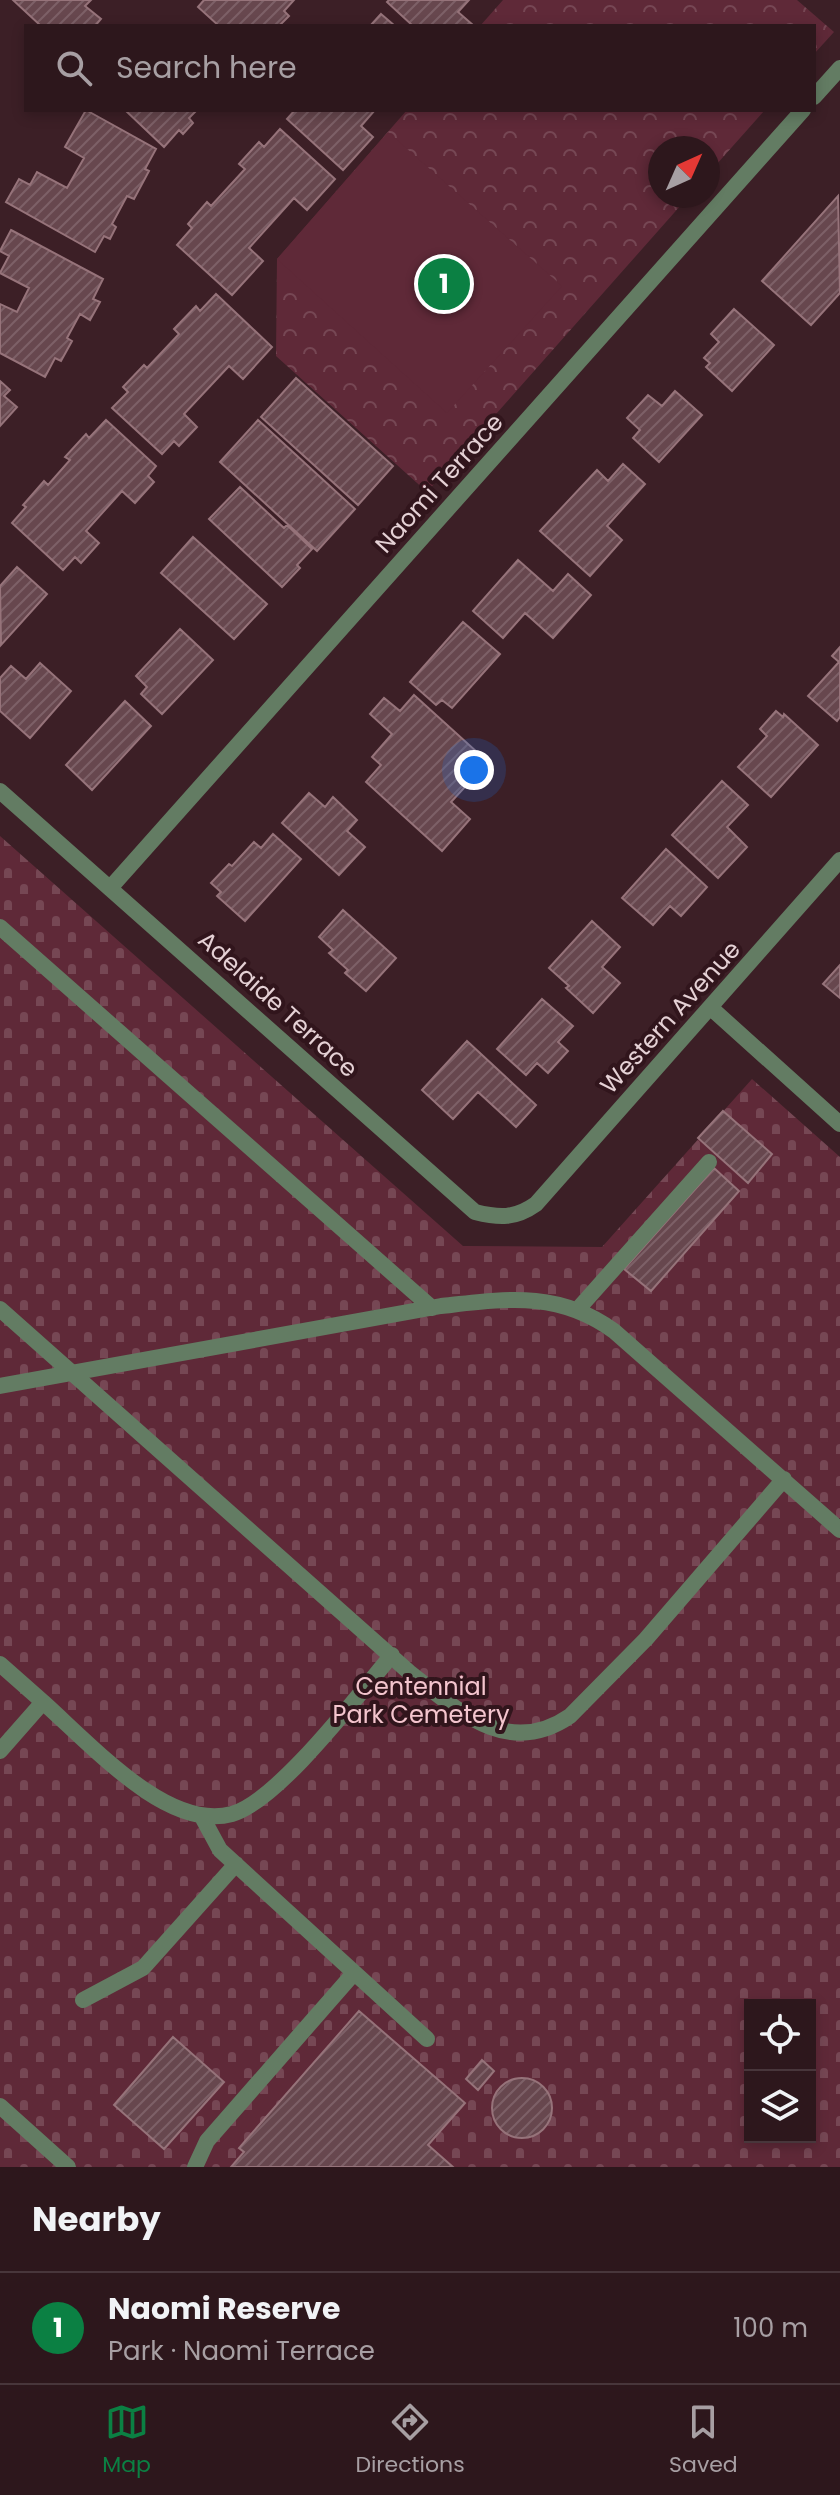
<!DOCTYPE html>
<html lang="en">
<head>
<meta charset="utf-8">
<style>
  :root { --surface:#2d171c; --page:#352025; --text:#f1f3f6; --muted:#a79fa3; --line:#48363b; --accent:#0b8043 }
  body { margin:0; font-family:Poppins,sans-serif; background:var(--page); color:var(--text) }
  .controls { position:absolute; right:24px; bottom:24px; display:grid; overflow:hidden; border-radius:0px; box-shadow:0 4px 12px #0003 }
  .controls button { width:72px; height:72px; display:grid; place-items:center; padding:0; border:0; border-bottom:2px solid var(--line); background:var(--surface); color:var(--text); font:40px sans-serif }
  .compass { position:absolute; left:648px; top:136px; width:72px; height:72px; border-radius:50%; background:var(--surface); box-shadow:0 4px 12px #0003; rotate:45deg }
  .you { position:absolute; left:474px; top:770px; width:28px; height:28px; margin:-20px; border:6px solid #fff; border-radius:50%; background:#1a73e8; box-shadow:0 0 0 12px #1a73e833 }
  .badge { display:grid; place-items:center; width:52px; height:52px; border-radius:50%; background:var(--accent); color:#fff; font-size:26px; font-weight:700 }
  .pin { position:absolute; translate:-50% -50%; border:4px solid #fff; box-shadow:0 2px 8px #0006 }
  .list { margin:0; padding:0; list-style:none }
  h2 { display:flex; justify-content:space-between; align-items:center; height:104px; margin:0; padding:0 32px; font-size:34px }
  h2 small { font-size:26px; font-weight:400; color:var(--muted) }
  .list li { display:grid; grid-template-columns:52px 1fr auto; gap:24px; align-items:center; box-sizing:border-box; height:112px; padding:0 32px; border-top:2px solid var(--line) }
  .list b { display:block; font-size:30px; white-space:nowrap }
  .list p { margin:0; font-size:26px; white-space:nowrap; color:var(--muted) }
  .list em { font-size:26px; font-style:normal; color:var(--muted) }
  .icon { flex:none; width:44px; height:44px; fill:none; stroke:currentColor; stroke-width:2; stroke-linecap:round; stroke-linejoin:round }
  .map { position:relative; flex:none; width:840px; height:2167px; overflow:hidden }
  .search { position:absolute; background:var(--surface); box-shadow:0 4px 12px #0003; left:24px; right:24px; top:24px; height:88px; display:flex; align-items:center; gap:20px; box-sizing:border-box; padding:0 28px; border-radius:0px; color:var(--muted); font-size:30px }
  .sheet { height:216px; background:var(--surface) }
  nav { display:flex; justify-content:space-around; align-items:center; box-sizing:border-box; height:112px; border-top:2px solid var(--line); background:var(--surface); font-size:22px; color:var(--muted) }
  nav a { display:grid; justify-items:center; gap:4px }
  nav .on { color:var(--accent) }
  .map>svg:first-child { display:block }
</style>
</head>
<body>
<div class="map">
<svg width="840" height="2167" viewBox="0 0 840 2167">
  <defs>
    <pattern id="cemetery-stones" width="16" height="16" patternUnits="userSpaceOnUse" patternTransform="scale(2)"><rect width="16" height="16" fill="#5f2938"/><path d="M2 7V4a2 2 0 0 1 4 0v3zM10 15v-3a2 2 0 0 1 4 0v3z" fill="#764754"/></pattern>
    <pattern id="park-crowns" width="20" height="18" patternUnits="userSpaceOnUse" patternTransform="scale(2)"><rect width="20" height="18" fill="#5f2938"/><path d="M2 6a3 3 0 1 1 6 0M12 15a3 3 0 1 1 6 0" fill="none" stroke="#764754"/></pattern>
    <pattern id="building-hatch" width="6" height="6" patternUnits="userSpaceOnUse" patternTransform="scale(2)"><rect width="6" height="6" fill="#67474e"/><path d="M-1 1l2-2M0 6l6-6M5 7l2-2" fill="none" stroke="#7d6067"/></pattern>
  </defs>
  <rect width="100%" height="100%" fill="#3c1f26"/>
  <path fill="url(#cemetery-stones)" fill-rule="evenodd" d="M0 836 463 1246 602 1247 752 1079 840 1157V2167H0ZM750 2005H810V2137H750Z"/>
  <path fill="url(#park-crowns)" d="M503 0H797L834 32 814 54V26H480Z
    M407 110H765L708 174V148H660V196H689L427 492 276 356 277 259Z"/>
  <path fill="#5f2938" d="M388 132 562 286 447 413 277 259Z"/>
  <path fill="url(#building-hatch)" stroke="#96737a" stroke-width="2" d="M13 0H91L85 6 101 19 95 26H41Z
    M204 0H294L284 11 289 16 279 26H219L198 7Z
    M389 0H469L458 12 473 25 413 26 387 2Z
    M381 14 395 26H370Z
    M86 110 156 149 145 169 149 171 134 199 127 196 112 224 116 227 110 239 104 236 95 252 6 202 19 179 30 185 37 172 67 188 84 158 65 147Z
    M125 110H197L189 118 193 123 183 134 179 130 164 147Z
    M295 110H375L361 126 373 137 343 170 287 119Z
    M280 129 335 179 307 210 294 198 249 248 263 261 232 295 177 245 192 228 188 224 207 202 211 206 245 169 239 164 259 142 264 147Z
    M838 196 840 293 811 325 762 281Z
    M11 230 103 279 93 299 100 302 90 320 80 314 67 338 72 341 61 361 55 358 45 377 0 353V304L17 312 29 288 0 273 9 256 0 251Z
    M216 294 272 347 243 379 229 366 184 414 197 427 179 446 174 441 162 454 112 408 128 392 123 387 144 365 147 368 179 334 174 329 196 306 200 311Z
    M734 309 774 345 732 391 706 367 710 363 704 358 719 342 711 334Z
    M296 378 393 466 358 505 261 417Z
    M0 381 10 390 4 396 17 407 0 426Z
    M675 391 702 415 659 462 633 438 640 430 627 418 648 395 662 406Z
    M106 420 156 466 148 476 154 482 135 503 122 491 86 531 99 543 81 563 75 557 63 570 12 523 26 507 23 505 44 481 48 485 70 460 65 457 86 434 89 438Z
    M258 420 355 509 317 551 220 462Z
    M623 464 645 484 607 526 622 540 590 576 540 531 597 470 608 481Z
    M240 487 284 528 287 525 312 549 297 565 300 568 282 587 209 519Z
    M193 537 267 604 234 639 161 573Z
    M518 560 553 591 568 574 591 595 553 638 525 613 503 638 473 611Z
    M17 567 47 594 1 645 0 586Z
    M463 622 500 654 452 708 442 700 436 705 410 682Z
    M180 629 213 660 162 714 141 694 147 687 136 676Z
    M840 647V717L837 721 808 696 839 662 832 656Z
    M40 663 71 691 30 738 0 711V678L11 666 26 679Z
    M414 695 488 762 451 802 470 819 442 851 366 782 381 765 372 757 392 734 370 714 384 698 400 711Z
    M125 701 151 726 92 790 66 765Z
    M776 711 783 717 784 714 818 745 771 797 738 767 767 736 760 729Z
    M722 781 748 805 727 827 747 847 718 878 672 835Z
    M309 793 325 807 333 797 357 820 347 831 365 847 339 875 282 823Z
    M273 834 301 859 245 921 217 896 221 892 211 883 229 864 232 866 254 842 261 848Z
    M666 849 707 887 681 916 670 906 653 925 622 898Z
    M343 910 396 958 366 991 345 973 348 970 329 953 333 950 319 937Z
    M592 921 620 947 602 967 620 983 593 1013 566 988 569 986 549 968Z
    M840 965V998L823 984Z
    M542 999 573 1026 558 1042 568 1051 548 1073 537 1063 526 1075 497 1049Z
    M467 1041 536 1105 516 1127 478 1092 453 1119 422 1090Z
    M723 1111 772 1154 748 1183 698 1138Z
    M714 1168 739 1191 651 1291 624 1269Z
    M359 2011 465 2103 428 2145 453 2167H231L244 2152 239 2148Z
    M173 2037 224 2082 164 2149 114 2105Z
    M482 2060 494 2071 478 2090 466 2079Z
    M492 2108a30 30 0 1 1 60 0a30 30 0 1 1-60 0Z"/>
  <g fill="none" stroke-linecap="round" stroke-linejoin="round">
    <path stroke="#637c63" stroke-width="16" d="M0 927 432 1308
      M0 1309 409 1672C457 1710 508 1759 570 1716L646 1639 784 1479
      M578 1309 709 1162
      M0 1386 441 1306C505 1299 558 1290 614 1331L840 1530
      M0 1664 43 1702 0 1751
      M43 1702C76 1732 109 1766 146 1791 170 1807 202 1822 232 1814 278 1801 358 1695 392 1655
      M201 1815 220 1850 427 2039
      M83 2000 143 1968 236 1864
      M0 2106 68 2167
      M195 2167 207 2141 354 1973"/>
    <path stroke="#637c63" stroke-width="16" d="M814 97 840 68
      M0 791 475 1212C499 1218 515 1219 536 1204L840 860
      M111 887 803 110
      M711 1008 840 1124"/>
  </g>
  <g text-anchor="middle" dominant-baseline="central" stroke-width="8" stroke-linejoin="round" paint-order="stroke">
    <g font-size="24" fill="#e5d1d5" stroke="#31151c">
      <text transform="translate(439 483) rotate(-48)">Naomi Terrace</text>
      <text transform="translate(278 1004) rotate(42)">Adelaide Terrace</text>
      <text transform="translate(670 1017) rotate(-48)">Western Avenue</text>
    </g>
    <g font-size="24" fill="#f4c5ce" stroke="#31151c">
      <text x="421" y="1686">Centennial<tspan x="421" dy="28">Park Cemetery</tspan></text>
    </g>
  </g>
</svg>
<div class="controls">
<button><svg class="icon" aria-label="locate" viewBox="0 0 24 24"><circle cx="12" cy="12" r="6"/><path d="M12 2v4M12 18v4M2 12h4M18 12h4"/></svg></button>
<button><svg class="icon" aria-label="layers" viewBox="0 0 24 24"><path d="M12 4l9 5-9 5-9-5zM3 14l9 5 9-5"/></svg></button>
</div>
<svg class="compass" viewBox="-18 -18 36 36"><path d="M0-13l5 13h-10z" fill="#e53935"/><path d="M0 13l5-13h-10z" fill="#a79fa3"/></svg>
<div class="you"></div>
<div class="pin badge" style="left:444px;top:284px">1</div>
<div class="search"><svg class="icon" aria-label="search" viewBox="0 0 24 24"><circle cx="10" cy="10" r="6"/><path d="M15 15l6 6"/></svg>Search here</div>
</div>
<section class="sheet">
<h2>Nearby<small></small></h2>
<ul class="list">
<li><span class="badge">1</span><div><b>Naomi Reserve</b><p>Park · Naomi Terrace</p></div><em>100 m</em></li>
</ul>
</section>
<nav>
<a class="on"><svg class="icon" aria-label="map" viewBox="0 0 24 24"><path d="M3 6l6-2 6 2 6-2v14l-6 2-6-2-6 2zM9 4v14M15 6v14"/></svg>Map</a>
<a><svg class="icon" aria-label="directions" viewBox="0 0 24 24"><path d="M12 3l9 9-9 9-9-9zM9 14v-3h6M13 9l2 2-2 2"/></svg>Directions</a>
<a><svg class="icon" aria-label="saved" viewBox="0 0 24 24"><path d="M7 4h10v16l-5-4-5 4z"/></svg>Saved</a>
</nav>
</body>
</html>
